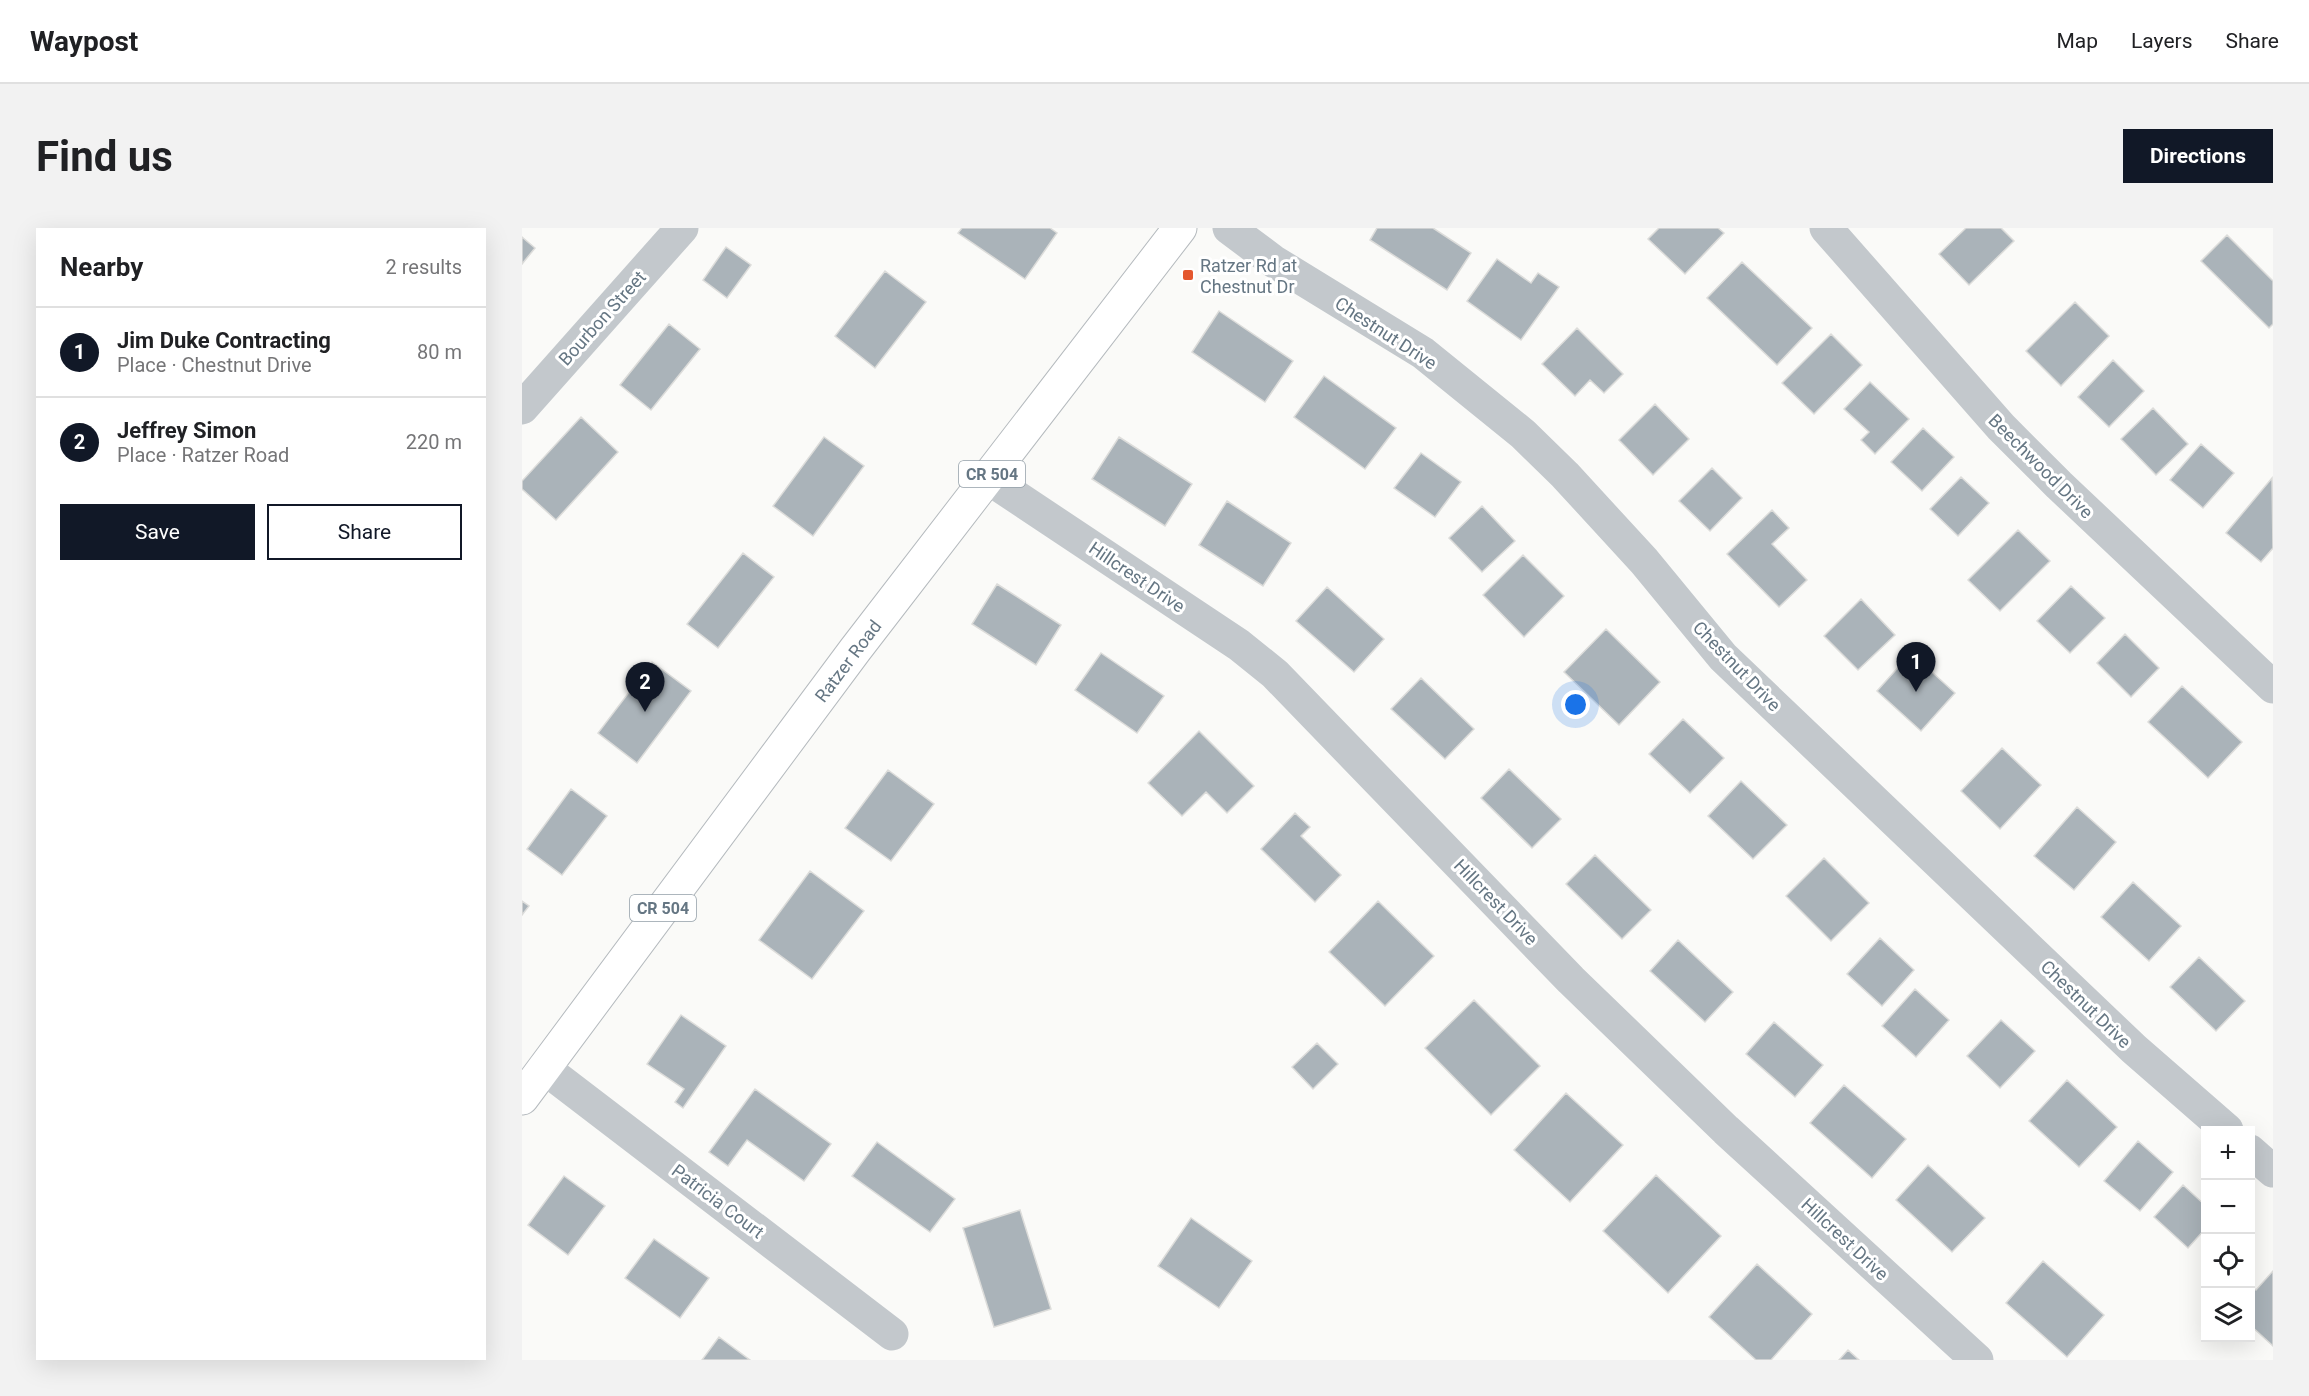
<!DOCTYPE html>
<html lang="en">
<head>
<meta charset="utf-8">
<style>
  :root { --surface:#fff; --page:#f2f2f2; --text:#202124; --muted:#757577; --line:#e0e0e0; --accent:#111827 }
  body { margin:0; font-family:Roboto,sans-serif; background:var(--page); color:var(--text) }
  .controls { position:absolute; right:18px; bottom:18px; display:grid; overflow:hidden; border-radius:0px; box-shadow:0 6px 24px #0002 }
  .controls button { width:54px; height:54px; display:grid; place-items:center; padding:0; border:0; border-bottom:2px solid var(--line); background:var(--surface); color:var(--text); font:30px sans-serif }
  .you { position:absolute; left:1054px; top:477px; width:21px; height:21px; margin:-15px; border:4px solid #fff; border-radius:50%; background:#1a73e8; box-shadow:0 0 0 9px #1a73e833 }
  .badge { display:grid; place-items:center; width:39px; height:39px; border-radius:50%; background:var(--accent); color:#fff; font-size:20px; font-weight:700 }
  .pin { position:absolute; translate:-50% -50px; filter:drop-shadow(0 2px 3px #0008) }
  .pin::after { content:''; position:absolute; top:32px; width:21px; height:18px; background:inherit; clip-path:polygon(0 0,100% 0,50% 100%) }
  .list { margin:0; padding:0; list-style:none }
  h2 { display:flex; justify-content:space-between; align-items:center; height:78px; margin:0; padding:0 24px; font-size:26px }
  h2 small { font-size:20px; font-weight:400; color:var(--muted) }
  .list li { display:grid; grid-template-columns:39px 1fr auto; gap:18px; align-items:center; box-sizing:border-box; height:90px; padding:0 24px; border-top:2px solid var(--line) }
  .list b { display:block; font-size:22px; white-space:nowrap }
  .list p { margin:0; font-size:20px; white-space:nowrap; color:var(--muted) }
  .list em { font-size:20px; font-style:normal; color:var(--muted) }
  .actions { display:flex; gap:12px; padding:18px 24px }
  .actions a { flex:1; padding:14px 0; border:2px solid var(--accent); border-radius:0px; text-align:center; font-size:21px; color:var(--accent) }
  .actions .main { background:var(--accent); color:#fff }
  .icon { flex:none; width:33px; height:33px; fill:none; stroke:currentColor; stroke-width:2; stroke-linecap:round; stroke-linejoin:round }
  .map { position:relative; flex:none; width:1751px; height:1132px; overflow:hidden; border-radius:0px }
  header { display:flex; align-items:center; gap:36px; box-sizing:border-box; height:84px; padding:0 30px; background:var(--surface); border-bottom:2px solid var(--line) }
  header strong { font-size:28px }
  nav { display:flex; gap:33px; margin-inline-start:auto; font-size:21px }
  .intro { display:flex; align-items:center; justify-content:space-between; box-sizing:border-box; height:144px; padding:0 36px }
  h1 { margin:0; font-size:42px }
  .button { padding:15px 27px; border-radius:0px; background:var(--accent); color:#fff; font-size:21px; font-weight:700 }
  main { display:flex; gap:36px; padding:0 36px }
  aside { flex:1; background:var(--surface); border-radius:0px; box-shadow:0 6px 24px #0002 }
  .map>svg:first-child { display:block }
</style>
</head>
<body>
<header>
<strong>Waypost</strong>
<nav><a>Map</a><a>Layers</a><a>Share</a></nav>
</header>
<div class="intro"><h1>Find us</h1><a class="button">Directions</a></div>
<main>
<aside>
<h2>Nearby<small>2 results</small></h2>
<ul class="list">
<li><span class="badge">1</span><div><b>Jim Duke Contracting</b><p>Place · Chestnut Drive</p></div><em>80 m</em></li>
<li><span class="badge">2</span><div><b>Jeffrey Simon</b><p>Place · Ratzer Road</p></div><em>220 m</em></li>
</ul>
<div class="actions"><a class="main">Save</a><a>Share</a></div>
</aside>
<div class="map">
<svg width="1751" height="1132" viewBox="0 0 1751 1132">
  <rect width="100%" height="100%" fill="#fafaf8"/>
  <path fill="#aab3b9" stroke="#dcdcda" stroke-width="1.5" d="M440 0H528L535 5 503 51 436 5Z
    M855 0H911L949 25 925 62 848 12Z
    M1137 0H1196L1202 5 1163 46 1126 11Z
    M1444 0H1479L1492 13 1447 57 1417 26Z
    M1705 7 1751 53V96L1747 100 1679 33Z
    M0 9 13 20 0 36Z
    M204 19 229 37 205 70 181 52Z
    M975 31 1009 55 1016 45 1037 59 999 112 945 73Z
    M1220 34 1290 100 1255 137 1185 70Z
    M363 43 404 74 353 140 313 108Z
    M1553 74 1587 108 1539 158 1504 123Z
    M697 83 771 133 743 174 670 124Z
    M147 96 178 121 129 182 98 157Z
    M1055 100 1101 146 1082 165 1068 152 1053 168 1020 136Z
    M1309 106 1340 137 1292 186 1260 155Z
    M1591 132 1622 163 1587 199 1556 169Z
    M802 148 874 200 843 241 772 189Z
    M1348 154 1387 191 1353 226 1339 212 1347 204 1322 181Z
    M1133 176 1167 211 1131 247 1097 212Z
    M1631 180 1666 216 1634 247 1599 211Z
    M59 189 96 224 34 292 0 261V253Z
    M1401 200 1432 229 1400 263 1369 234Z
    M302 209 342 238 291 308 251 278Z
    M597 209 670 256 643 298 570 251Z
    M1679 216 1712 245 1681 280 1648 252Z
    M899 225 939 254 913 289 872 260Z
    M1190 240 1220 270 1188 303 1157 273Z
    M1439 249 1467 275 1436 308 1408 281Z
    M1750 250 1751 320 1739 334 1704 305Z
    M705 273 769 315 741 358 677 317Z
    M960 278 993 313 960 344 927 310Z
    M1250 282 1267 300 1250 316 1285 352 1257 379 1205 326Z
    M1496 302 1528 333 1478 383 1446 352Z
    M221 325 252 349 196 420 165 396Z
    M1001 327 1042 368 1002 409 961 367Z
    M475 356 539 397 514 437 450 396Z
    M1549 358 1583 390 1548 425 1515 393Z
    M805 359 862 411 832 444 774 393Z
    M1339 371 1373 407 1336 442 1302 408Z
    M1084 401 1138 454 1097 497 1042 444Z
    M1603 406 1637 440 1609 469 1575 435Z
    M579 425 642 468 615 505 553 462Z
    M1389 425 1433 465 1399 503 1355 463Z
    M130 434 169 463 115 535 76 505Z
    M899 450 952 501 923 531 869 481Z
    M1660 458 1720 514 1686 550 1626 494Z
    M1161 491 1202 530 1168 565 1127 526Z
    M677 503 732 558 705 585 684 564 660 588 626 555Z
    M1480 520 1519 557 1478 601 1439 563Z
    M987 541 1039 591 1010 620 959 570Z
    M366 542 412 576 369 633 323 600Z
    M1219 553 1265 597 1231 631 1186 588Z
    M49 561 85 588 40 647 5 621Z
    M1555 579 1594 614 1552 662 1512 628Z
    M773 585 788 599 779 608 819 647 793 674 739 621Z
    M1073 627 1129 682 1100 711 1044 656Z
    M1302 630 1347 675 1309 713 1264 668Z
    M288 643 342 683 290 751 237 712Z
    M1611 654 1659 698 1627 733 1579 689Z
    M0 673 7 678 0 687Z
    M856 673 912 728 863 778 807 724Z
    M1358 710 1392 742 1360 778 1325 746Z
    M1156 712 1211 764 1183 794 1128 743Z
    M1677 729 1723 773 1694 803 1648 759Z
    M1393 761 1427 792 1394 829 1360 798Z
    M952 772 1018 838 969 887 903 820Z
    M159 787 204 818 161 880 153 874 162 861 125 836Z
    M1479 792 1513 823 1478 860 1445 828Z
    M1252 794 1301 837 1273 869 1224 826Z
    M795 815 816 836 791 861 770 839Z
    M1545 852 1595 899 1557 939 1507 893Z
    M1322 857 1384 911 1350 950 1288 895Z
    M233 861 309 916 282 953 225 912 206 938 187 924Z
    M1044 865 1101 917 1048 974 992 922Z
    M1616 913 1651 944 1618 983 1582 953Z
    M355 914 433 971 408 1004 330 948Z
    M1406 937 1463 990 1430 1024 1374 972Z
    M1134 947 1199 1008 1146 1065 1081 1003Z
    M42 948 83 978 46 1027 6 997Z
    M1661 957 1684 978V1000L1666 1020 1632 989Z
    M498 982 529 1081 472 1099 441 1000Z
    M669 990 730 1033 697 1080 636 1038Z
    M132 1011 187 1050 158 1090 103 1050Z
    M1521 1033 1582 1087 1545 1129 1484 1075Z
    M1235 1036 1290 1086 1249 1132H1234L1187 1089Z
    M1751 1043V1118L1728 1097V1057L1734 1062Z
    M197 1109 228 1132H180Z
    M1326 1122 1337 1132H1317Z"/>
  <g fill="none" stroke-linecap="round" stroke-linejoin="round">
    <defs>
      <path id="major" d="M0 870 333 422 658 0"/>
    </defs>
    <use href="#major" stroke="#b5babe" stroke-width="35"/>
    <path stroke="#c3c8cc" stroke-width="33" d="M707 0 751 33 901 125 1001 206 1043 247 1122 333 1201 429 1612 821 1705 902
      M1304 0 1479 199 1537 257 1751 459
      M0 180 160 0
      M466 250 717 417 753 446 1049 752 1204 902 1455 1132
      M22 840 370 1106
      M1728 923 1751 943"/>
    <use href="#major" stroke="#fff" stroke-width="33"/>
  </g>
  <rect fill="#e4572e" stroke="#fff" stroke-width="2" x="660" y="41" width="12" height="12" rx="3"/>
  <g text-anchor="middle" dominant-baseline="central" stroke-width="6" stroke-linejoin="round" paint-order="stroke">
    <g fill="#fff" stroke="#939fa8" stroke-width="1.5">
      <rect x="437" y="233" width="66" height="26" rx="4.5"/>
      <rect x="108" y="667" width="66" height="26" rx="4.5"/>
    </g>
    <g font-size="16" font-weight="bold" fill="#657683">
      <text x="470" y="246">CR 504</text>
      <text x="141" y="680">CR 504</text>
    </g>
    <g font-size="18" fill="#657683" stroke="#fff" text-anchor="start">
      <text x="678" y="37">Ratzer Rd at<tspan x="678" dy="21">Chestnut Dr</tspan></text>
    </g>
    <g font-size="18" fill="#657683" stroke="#fff">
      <text transform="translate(80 90) rotate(-48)">Bourbon Street</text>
      <text transform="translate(864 105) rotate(33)">Chestnut Drive</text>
      <text transform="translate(1519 238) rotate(45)">Beechwood Drive</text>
      <text transform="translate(615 349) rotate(34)">Hillcrest Drive</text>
      <text transform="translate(326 433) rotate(-53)">Ratzer Road</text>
      <text transform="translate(1215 438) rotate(46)">Chestnut Drive</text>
      <text transform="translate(974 674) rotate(46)">Hillcrest Drive</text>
      <text transform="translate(1564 776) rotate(44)">Chestnut Drive</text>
      <text transform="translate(196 973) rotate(37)">Patricia Court</text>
      <text transform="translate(1323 1011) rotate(43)">Hillcrest Drive</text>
    </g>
  </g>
</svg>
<div class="controls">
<button>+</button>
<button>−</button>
<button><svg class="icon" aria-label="locate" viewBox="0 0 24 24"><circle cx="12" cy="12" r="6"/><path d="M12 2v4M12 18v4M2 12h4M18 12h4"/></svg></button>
<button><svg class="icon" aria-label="layers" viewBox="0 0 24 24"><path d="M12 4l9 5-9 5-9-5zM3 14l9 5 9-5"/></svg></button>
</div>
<div class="you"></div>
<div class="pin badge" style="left:1394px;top:464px">1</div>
<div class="pin badge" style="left:123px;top:484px">2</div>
</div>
</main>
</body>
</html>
